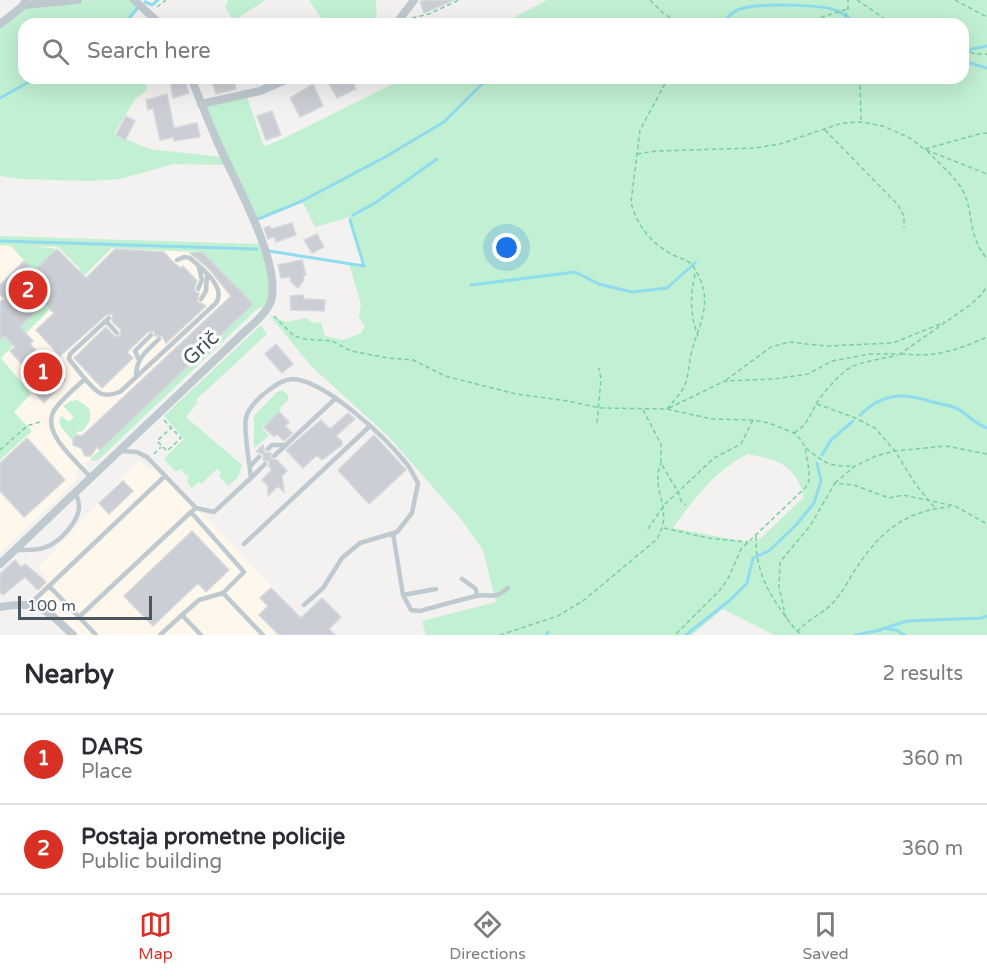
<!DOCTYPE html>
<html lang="en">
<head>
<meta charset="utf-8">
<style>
  :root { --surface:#fff; --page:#f7f7f7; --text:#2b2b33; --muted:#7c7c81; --line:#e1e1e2; --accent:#d93025 }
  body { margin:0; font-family:"Varela Round",sans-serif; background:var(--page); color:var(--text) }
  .scale { position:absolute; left:18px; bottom:15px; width:134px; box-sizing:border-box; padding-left:6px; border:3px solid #49555f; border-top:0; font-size:16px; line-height:21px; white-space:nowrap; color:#49555f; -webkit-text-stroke:4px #fff; paint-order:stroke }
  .you { position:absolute; left:507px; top:248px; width:21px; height:21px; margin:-15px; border:4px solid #fff; border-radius:50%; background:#1a73e8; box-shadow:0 0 0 9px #1a73e833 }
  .badge { display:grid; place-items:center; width:39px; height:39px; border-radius:50%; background:var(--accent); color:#fff; font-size:20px; font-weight:700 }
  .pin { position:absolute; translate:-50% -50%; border:3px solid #fff; box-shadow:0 2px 6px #0006 }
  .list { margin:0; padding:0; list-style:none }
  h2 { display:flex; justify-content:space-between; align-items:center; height:78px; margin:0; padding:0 24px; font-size:26px }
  h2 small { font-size:20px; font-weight:400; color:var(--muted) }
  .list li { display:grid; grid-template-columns:39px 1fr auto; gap:18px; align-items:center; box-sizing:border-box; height:90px; padding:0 24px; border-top:2px solid var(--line) }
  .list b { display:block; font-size:22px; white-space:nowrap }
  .list p { margin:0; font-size:20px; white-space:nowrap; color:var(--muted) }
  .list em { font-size:20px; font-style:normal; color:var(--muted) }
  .icon { flex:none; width:33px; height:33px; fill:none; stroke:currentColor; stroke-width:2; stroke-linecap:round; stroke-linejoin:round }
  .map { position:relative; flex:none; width:987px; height:635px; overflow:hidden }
  .search { position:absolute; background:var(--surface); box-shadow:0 6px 24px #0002; left:18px; right:18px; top:18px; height:66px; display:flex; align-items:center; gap:15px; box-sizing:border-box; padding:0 21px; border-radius:18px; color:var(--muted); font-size:22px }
  .sheet { height:258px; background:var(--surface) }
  nav { display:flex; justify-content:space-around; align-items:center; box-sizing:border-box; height:84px; border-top:2px solid var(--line); background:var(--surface); font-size:16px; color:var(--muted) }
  nav a { display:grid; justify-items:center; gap:3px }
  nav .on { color:var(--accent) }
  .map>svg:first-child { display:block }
</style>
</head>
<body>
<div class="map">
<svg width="987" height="635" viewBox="0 0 987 635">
  <rect width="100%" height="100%" fill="#f4f1f1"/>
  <path fill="#fdf7ec" d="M0 245 202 252 253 304 74 474 78 479 0 553Z
    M139 460 151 470 154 468 212 524 318 635H77L39 600 41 597 35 591 46 582 45 580 47 578 38 567Z"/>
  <path fill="#c1f0d2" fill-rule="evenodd" d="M85 0H130L139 9 126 24H24V78H153L145 82 147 90 135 99 114 134 149 149 221 157 225 165 174 164 120 179 90 181 21 179 0 176V27L27 7 66 4Z
    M228 0H266L233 21 225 6Z
    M309 0H376L377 24H325Z
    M547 0H987V635H774L723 609 692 635H426L422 621 496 602 483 550 460 518 388 436 311 366 270 316 286 322 306 318 313 323 321 322 325 336 343 340 361 333 365 327 359 317 361 304 349 264H363L349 217 315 227 302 201 256 218 226 155 207 108 209 106 247 97 263 144 265 146 278 141 405 78H963V24H496L513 18ZM748 454C778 460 795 464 804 497L761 538 746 542 673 528C694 499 715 470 748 454Z
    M0 236 259 244C266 264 277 290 262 308L260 307 257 309 115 444 98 460 93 461 90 459 100 450 252 304 202 252 112 248 1 358 31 394 14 412 32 431 0 460V339L4 336 8 339 80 269 58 247 31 246 57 249 34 271 11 246 0 245Z
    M261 325 267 334 196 400 197 403 186 417 242 465 238 477 228 486 219 476 221 473 217 469 201 484 199 482 192 488 187 482 189 477 182 472 184 469 175 471 164 459 184 439 164 416Z
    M282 390 288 395V400L280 408 281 410 262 427 269 436 254 448V416L277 392Z
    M77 400 89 408C92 418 89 425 81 432L79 431 71 439 61 427 59 420 62 416 69 422 74 417 63 406 71 401Z"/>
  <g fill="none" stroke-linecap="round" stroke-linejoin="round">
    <path stroke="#8edced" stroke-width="3" d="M145 2 152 5 158 0
      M124 24 137 9
      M538 24 539 23
      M723 24C727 18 732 11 740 9 758 3 821 4 838 11 845 14 851 19 857 24
      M963 55 972 49 987 46
      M963 61 987 68
      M0 98 36 78
      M353 215 375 203 437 159
      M258 219 302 201 385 157 444 122 488 78
      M0 241 257 249
      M269 251 364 266 350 220
      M471 285 575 272 599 284 632 292 667 288 695 263
      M860 415C883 392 903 393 933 402 940 404 949 405 956 408 967 413 974 424 987 428
      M822 455 831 440 853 421
      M887 629 896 630 905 635
      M879 630 907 621 981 618 987 616
      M546 635 548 632
      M686 635 729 601 747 583 753 558 769 551 796 525 814 503 821 481 817 463
      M855 635 881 630"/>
  </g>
  <path fill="#cbced4" stroke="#d5d8dd" stroke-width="1.5" d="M424 0H454L424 13 420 2Z
    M181 78H184L189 93 173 98 170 81Z
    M217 78H233L236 89 216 94 212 81Z
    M326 78H351L356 89 337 98Z
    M313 84 323 106 300 117 290 98Z
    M167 94 174 128 197 123 200 137 174 141V137L160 140 153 108 148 110 146 100Z
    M272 111 281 135 266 140 257 116Z
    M126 116 135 121 125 140 116 135Z
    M292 223 296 235 276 242 274 237 268 239 264 228 270 226 271 229Z
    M317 234 324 247 312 253 304 240Z
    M57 249 86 278 115 249 164 252 174 263 181 268 183 266 197 281 194 289 196 293H199L197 301 206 306 166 343 162 336H155L154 331 148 332 127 352 133 358 102 388 74 358 106 327 115 337 120 336 121 330 112 321 113 315 110 314 106 315 60 356 36 330 54 313 44 303 20 327 33 341 30 344 65 380 44 403 35 393 42 386 10 351 15 347 4 336 0 339V302L4 299 0 295V285L24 261 34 271Z
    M202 252 253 304 100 450 97 447 91 456H85L81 448 73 445V437L77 435 82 436 231 296 209 269 190 253Z
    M302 260 306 275H303L304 280 298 288 291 282 290 277 281 278 278 265Z
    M303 295 304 299 325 300 324 311 291 310 290 296Z
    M276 344 293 364 282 373 265 354Z
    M279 412 289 422 285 426 292 433 284 441 277 434 274 437 264 427Z
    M348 413 355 419 336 436 342 441V445L322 460 317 455 303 468 286 450 321 420 330 429Z
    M374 435 406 470 369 504 338 470Z
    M27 438 65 480 24 517 0 491V463Z
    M263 445 265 453H271V459L277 460 287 471 282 476 284 492 278 486 268 496V486L262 480 272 470 269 466V461L263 460V454L256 452Z
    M123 481 133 491 109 514 99 503Z
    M192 531 229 570 206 592 198 583 153 626 124 596Z
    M15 560 21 567 25 564 46 582 38 590 25 577 3 595 0 592V574Z
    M271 588 301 618 322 598 341 617 329 629 335 635H279L259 615 268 606 260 598Z"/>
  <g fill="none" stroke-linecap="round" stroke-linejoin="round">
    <path stroke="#78cfa1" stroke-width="1.5" stroke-dasharray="4.5 3" stroke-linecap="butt" d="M650 0 664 14 681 24
      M857 0 885 19 908 21 913 24
      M955 0 987 17
      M157 7 166 0
      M412 18 429 14 459 0
      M799 24 848 9
      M843 24 848 9V0
      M963 50 975 54H987
      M860 78 861 122
      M825 130 898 205 904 216V228
      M925 149 979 134 987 133
      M927 151C939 163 953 175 962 189 975 213 966 233 987 259
      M637 154 656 151 755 148 780 144 842 123 861 122 883 126 910 138 924 149 987 174
      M695 274C690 297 690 314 698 336
      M274 316 294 336 305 339 332 341 351 351 388 358 413 360 445 376 516 394 568 401 600 408 667 409 712 419 753 420 769 423 794 433 801 440 805 447 809 470V481L806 487 741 549 729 577 720 590 675 635
      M901 354C937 357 955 351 987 337
      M726 380 771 347 789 342 826 346 893 343 945 322
      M817 404 853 417 875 428 895 451 916 485 935 508
      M669 408 725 381 774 379 808 374 832 361 870 354H900L970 305 982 294 987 286
      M667 409C673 401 683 392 686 382 689 372 689 361 692 350 702 317 714 299 693 266 689 260 679 258 673 255 652 244 636 225 631 202L640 130 668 78
      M643 410 661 444V463L678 492 681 501 686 505
      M164 420 181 438 167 451 157 441 171 428
      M597 423 601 379 599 368
      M794 433C806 426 809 417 816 404 822 394 840 373 851 367 865 361 882 359 897 355
      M806 448C827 465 829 466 855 466
      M0 450 27 426 43 421
      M154 454 161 447
      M835 483 855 466 876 456 895 451 946 446 987 454
      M664 528 708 538 748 542
      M648 529 664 505 714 458 741 444 753 420
      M756 536C755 568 767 592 786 617 791 624 795 630 802 635
      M786 618 779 587 780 562 810 526 835 483 854 485 889 498 903 495 955 506 987 524
      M797 632C808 618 826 613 836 599 845 589 851 575 859 564 882 530 908 510 950 507
      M500 635 558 616 584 600 656 540C676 509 649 491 661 463"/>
    <path stroke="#bfc9d0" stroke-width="4.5" d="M198 289 202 280 199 268
      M201 299 206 291 207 275
      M106 321 117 333
      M139 360 135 351 151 335
      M136 376C136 358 147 351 159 339
      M85 379C97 392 101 399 120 392L216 303C227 287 201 268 190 258L184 257 177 260
      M268 449 272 445H286
      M121 451 137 452 147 457 196 508 214 512 251 478C250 466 243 428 246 418 248 408 260 396 269 390 276 385 284 379 293 379 326 381 386 438 406 463 411 469 414 476 418 483L412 513 397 532 360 543 342 558 323 588 304 605
      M274 456 336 398
      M250 466 259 457
      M91 478C77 461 39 432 55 409 63 398 75 388 85 379L69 359 70 354 109 318
      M251 478 265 464
      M196 508 191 512 244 572 223 593 199 600 182 615 201 635
      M393 533 403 595 436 589
      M244 544 370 426
      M16 550C26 550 36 551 46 547 59 543 79 521 79 507 79 502 77 497 76 492
      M462 579 476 589 477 596
      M223 593 263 635
      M403 595 411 610 420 611C439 606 458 600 477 596 492 593 492 601 508 588
      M29 605 49 586
      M79 617 49 586 165 476
      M96 635 79 617 191 512
      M160 635 182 615"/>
    <path stroke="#bfc9d0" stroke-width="8" d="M134 0 160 24
      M24 5 78 0
      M0 24 24 5 25 0
      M396 24 414 0
      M201 104 260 91 290 78
      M0 564 238 338C248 328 266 315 271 301 282 265 236 183 221 150 210 126 201 102 191 78
      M0 607C40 600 45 609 73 635"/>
  </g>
  <g text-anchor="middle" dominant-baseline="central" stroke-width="6" stroke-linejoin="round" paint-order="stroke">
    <g font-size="21" fill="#49555f" stroke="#fff">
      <text transform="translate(201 348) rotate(-43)">Grič</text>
    </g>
  </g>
</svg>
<div class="scale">100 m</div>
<div class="you"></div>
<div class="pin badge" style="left:43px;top:372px">1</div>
<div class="pin badge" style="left:28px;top:290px">2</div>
<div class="search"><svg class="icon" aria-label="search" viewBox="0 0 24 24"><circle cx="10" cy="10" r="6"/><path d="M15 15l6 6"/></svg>Search here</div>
</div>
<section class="sheet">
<h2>Nearby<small>2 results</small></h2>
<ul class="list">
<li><span class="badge">1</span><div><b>DARS</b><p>Place</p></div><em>360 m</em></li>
<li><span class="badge">2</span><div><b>Postaja prometne policije</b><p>Public building</p></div><em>360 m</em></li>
</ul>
</section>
<nav>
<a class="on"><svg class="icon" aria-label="map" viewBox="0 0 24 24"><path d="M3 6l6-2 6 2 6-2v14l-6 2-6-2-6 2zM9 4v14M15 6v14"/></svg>Map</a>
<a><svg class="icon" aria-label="directions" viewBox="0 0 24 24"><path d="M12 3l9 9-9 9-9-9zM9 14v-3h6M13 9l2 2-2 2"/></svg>Directions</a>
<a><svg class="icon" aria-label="saved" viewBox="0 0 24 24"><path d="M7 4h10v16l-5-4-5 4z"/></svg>Saved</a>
</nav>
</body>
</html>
